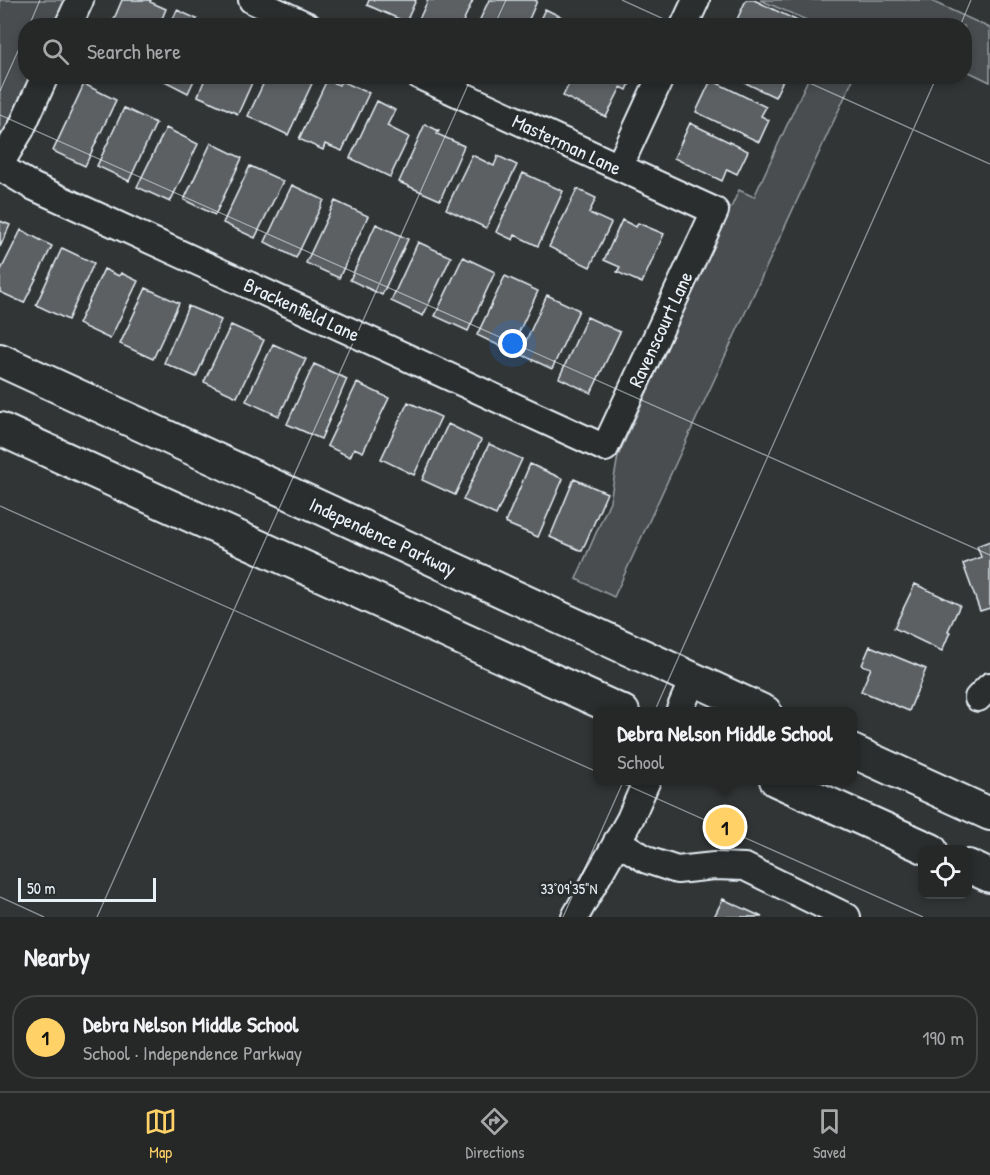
<!DOCTYPE html>
<html lang="en">
<head>
<meta charset="utf-8">
<style>
  :root { --surface:#262828; --page:#323434; --text:#f1f3f6; --muted:#a4a6a8; --line:#424445; --accent:#ffd166 }
  body { margin:0; font-family:"Patrick Hand",sans-serif; background:var(--page); color:var(--text) }
  .controls { position:absolute; right:18px; bottom:18px; display:grid; overflow:hidden; border-radius:12px; box-shadow:0 3px 9px #0003 }
  .controls button { width:54px; height:54px; display:grid; place-items:center; padding:0; border:0; border-bottom:2px solid var(--line); background:var(--surface); color:var(--text); font:30px sans-serif }
  .scale { position:absolute; left:18px; bottom:15px; width:138px; box-sizing:border-box; padding-left:6px; border:3px solid #e8f1f8; border-top:0; font-size:16px; line-height:21px; white-space:nowrap; color:#e8f1f8; -webkit-text-stroke:4px #2a2d2e; paint-order:stroke }
  .you { position:absolute; left:513px; top:344px; width:21px; height:21px; margin:-15px; border:4px solid #fff; border-radius:50%; background:#1a73e8; box-shadow:0 0 0 9px #1a73e833 }
  .badge { display:grid; place-items:center; width:39px; height:39px; border-radius:50%; background:var(--accent); color:#111; font-size:20px; font-weight:700 }
  .pin { position:absolute; translate:-50% -50%; border:3px solid #fff; box-shadow:0 2px 6px #0006 }
  .popup { position:absolute; left:593px; top:707px; width:264px; height:78px; box-sizing:border-box; display:grid; place-content:center; border-radius:12px; background:var(--surface); filter:drop-shadow(0 2px 4px #0005); font-size:20px; white-space:nowrap; color:var(--muted) }
  .popup b { font-size:22px; color:var(--text) }
  .popup::after { content:''; position:absolute; left:50%; top:100%; margin-left:-12px; border:12px solid transparent; border-top-color:var(--surface) }
  .list { margin:0; padding:0; list-style:none }
  h2 { display:flex; justify-content:space-between; align-items:center; height:78px; margin:0; padding:0 24px; font-size:26px }
  h2 small { font-size:20px; font-weight:400; color:var(--muted) }
  .list li { display:grid; grid-template-columns:39px 1fr auto; gap:18px; align-items:center; box-sizing:border-box; height:84px; margin:0 12px 12px; padding:0 12px; border:2px solid var(--line); border-radius:24px }
  .list b { display:block; font-size:22px; white-space:nowrap }
  .list p { margin:0; font-size:20px; white-space:nowrap; color:var(--muted) }
  .list em { font-size:20px; font-style:normal; color:var(--muted) }
  .icon { flex:none; width:33px; height:33px; fill:none; stroke:currentColor; stroke-width:2; stroke-linecap:round; stroke-linejoin:round }
  .map { position:relative; flex:none; width:990px; height:917px; overflow:hidden }
  .search { position:absolute; background:var(--surface); box-shadow:0 3px 9px #0003; left:18px; right:18px; top:18px; height:66px; display:flex; align-items:center; gap:15px; box-sizing:border-box; padding:0 21px; border-radius:24px; color:var(--muted); font-size:22px }
  .sheet { height:174px; background:var(--surface) }
  nav { display:flex; justify-content:space-around; align-items:center; box-sizing:border-box; height:84px; border-top:2px solid var(--line); background:var(--surface); font-size:16px; color:var(--muted) }
  nav a { display:grid; justify-items:center; gap:3px }
  nav .on { color:var(--accent) }
  .map>svg:first-child { display:block }
</style>
</head>
<body>
<div class="map">
<svg width="990" height="917" viewBox="0 0 990 917">
  <rect width="100%" height="100%" fill="#323536"/>
  <filter id="ink" filterUnits="userSpaceOnUse"><feTurbulence type="fractalNoise" baseFrequency=".0167" numOctaves="2"/><feDisplacementMap in="SourceGraphic" scale="12" xChannelSelector="R" yChannelSelector="G"/><feConvolveMatrix kernelMatrix="1 2 1 2 8 2 1 2 1" color-interpolation-filters="sRGB"/></filter>
  <g filter="url(#ink)">
    <path fill="#494d4f" stroke="#989fa4" stroke-width="1.5" d="M0 0H68L56 25 26 26V76L32 77 8 129 0 138Z
      M760 0H929L990 28V82L965 70 964 26 818 25Z
      M809 77H854L614 597 576 579 610 501 618 456 739 190 754 197Z"/>
    <path fill="#5c6063" stroke="#e8f1f8" stroke-width="1.5" d="M122 0H151L150 2 166 9 159 26H111Z
      M369 0H416L406 22 367 5Z
      M428 0H473L461 26H416Z
      M489 0H534L537 1 526 26H477Z
      M746 0H754L806 25 734 26Z
      M545 9 580 26H537Z
      M177 10 197 19 193 26H170Z
      M155 76H196L188 93Z
      M206 76H255L238 114 198 96Z
      M267 76 315 77 288 135 248 116Z
      M573 76H633L627 90 621 87 606 117 563 96Z
      M731 76H785L775 97Z
      M327 80 339 85 341 81 369 93 342 151 325 144 323 150 299 139Z
      M711 80 766 107 761 116 769 120 759 142 696 112Z
      M84 84 116 100 85 166 53 151Z
      M377 101 395 110 387 126 409 137 390 177 350 158Z
      M124 108 156 123 129 181 97 166Z
      M690 123 748 151 737 174 727 169 722 181 674 158Z
      M425 124 439 131 437 134 464 146 440 200 399 182Z
      M166 128 198 144 170 202 137 187Z
      M211 143 242 158 215 215 184 200Z
      M472 155 494 166 498 156 517 165 486 228 446 209Z
      M250 166 283 181 255 238 223 223Z
      M523 173 563 191 538 246 515 235 513 240 496 232Z
      M292 185 324 200 296 258 265 242Z
      M577 189 596 198 589 213 611 223 590 267 549 247Z
      M335 201 368 216 339 278 306 263Z
      M622 220 636 227 638 223 664 234 642 283 617 272 620 267 604 260Z
      M0 221 10 225 0 247Z
      M376 224 408 239 382 295 350 280Z
      M21 230 52 246 24 303 0 292V272Z
      M418 242 451 257 423 316 391 301Z
      M62 248 94 263 68 320 36 305Z
      M463 257 495 272 468 331 435 316Z
      M104 269 119 276 121 273 138 281 110 339 78 324Z
      M505 276 538 291 510 351 477 335Z
      M146 288 179 303 153 359 120 344Z
      M547 295 579 310 552 369 520 354Z
      M188 306 221 320 196 377 164 363Z
      M587 317 620 332 591 393 559 378Z
      M231 325 264 340 237 397 204 382Z
      M273 344 306 359 279 416 246 401Z
      M314 364 347 379 321 439 287 424Z
      M357 383 389 398 363 452 354 448 350 457 327 446Z
      M408 402 441 417 414 475 381 459Z
      M448 424 481 440 455 495 422 480Z
      M489 444 522 459 496 515 463 500Z
      M530 464 563 479 538 537 505 523Z
      M574 479 607 493 582 551 550 537Z
      M990 541V608L980 611 963 564 981 557 977 546Z
      M915 584 960 605 948 631 950 632 942 651 894 628Z
      M870 646 926 669 909 711 861 691 871 668 862 665Z
      M723 899 762 917H714Z"/>
    <g fill="none" stroke-linecap="round" stroke-linejoin="round">
      <defs>
        <path id="minor" d="M252 0 308 26
          M68 26 80 0
          M684 26 696 0
          M0 164 21 129 45 76
          M0 167 32 186 605 448 715 211 420 76
          M619 167 661 76
          M978 698 990 686
          M679 712 693 679
          M617 841 647 860 677 870 714 866 745 867 847 917
          M575 917 630 819 647 780"/>
        <path id="major" d="M0 360 765 712
          M0 429 623 712
          M852 751 990 814
          M776 780 931 850
          M968 866 990 876"/>
      </defs>
      <use href="#minor" stroke="#e8f1f8" stroke-width="30"/>
      <use href="#major" stroke="#e8f1f8" stroke-width="36"/>
      <use href="#minor" stroke="#2a2d2e" stroke-width="26"/>
      <use href="#major" stroke="#2a2d2e" stroke-width="32"/>
    </g>
  </g>
  <path fill="none" stroke="#e8f1f8" stroke-width="1.5" stroke-opacity="0.45" d="M622 0 679 26M29 26 40 0M494 26 506 0M960 26 971 0M794 76 990 164M0 91 26 33M0 115 990 555M0 506 923 917M0 897 44 917M97 917 472 76M563 917 937 76"/>
  <g text-anchor="middle" dominant-baseline="central" stroke-width="6" stroke-linejoin="round" paint-order="stroke">
    <g font-size="20" fill="#e8f1f8" stroke="#2a2d2e">
      <text transform="translate(567 144) rotate(25)">Masterman Lane</text>
      <text transform="translate(302 309) rotate(25)">Brackenfield Lane</text>
      <text transform="translate(660 329) rotate(-65)">Ravenscourt Lane</text>
      <text transform="translate(383 536) rotate(25)">Independence Parkway</text>
    </g>
  </g>
  <g font-size="15" text-anchor="middle" fill="#e8f1f8" stroke="#2a2d2e" stroke-width="6" stroke-linejoin="round" paint-order="stroke">
    <text x="569" y="894">33°09'35"N</text>
  </g>
</svg>
<div class="controls">
<button><svg class="icon" aria-label="locate" viewBox="0 0 24 24"><circle cx="12" cy="12" r="6"/><path d="M12 2v4M12 18v4M2 12h4M18 12h4"/></svg></button>
</div>
<div class="scale">50 m</div>
<div class="you"></div>
<div class="pin badge" style="left:725px;top:827px">1</div>
<div class="popup"><b>Debra Nelson Middle School</b>School</div>
<div class="search"><svg class="icon" aria-label="search" viewBox="0 0 24 24"><circle cx="10" cy="10" r="6"/><path d="M15 15l6 6"/></svg>Search here</div>
</div>
<section class="sheet">
<h2>Nearby<small></small></h2>
<ul class="list">
<li><span class="badge">1</span><div><b>Debra Nelson Middle School</b><p>School · Independence Parkway</p></div><em>190 m</em></li>
</ul>
</section>
<nav>
<a class="on"><svg class="icon" aria-label="map" viewBox="0 0 24 24"><path d="M3 6l6-2 6 2 6-2v14l-6 2-6-2-6 2zM9 4v14M15 6v14"/></svg>Map</a>
<a><svg class="icon" aria-label="directions" viewBox="0 0 24 24"><path d="M12 3l9 9-9 9-9-9zM9 14v-3h6M13 9l2 2-2 2"/></svg>Directions</a>
<a><svg class="icon" aria-label="saved" viewBox="0 0 24 24"><path d="M7 4h10v16l-5-4-5 4z"/></svg>Saved</a>
</nav>
</body>
</html>
